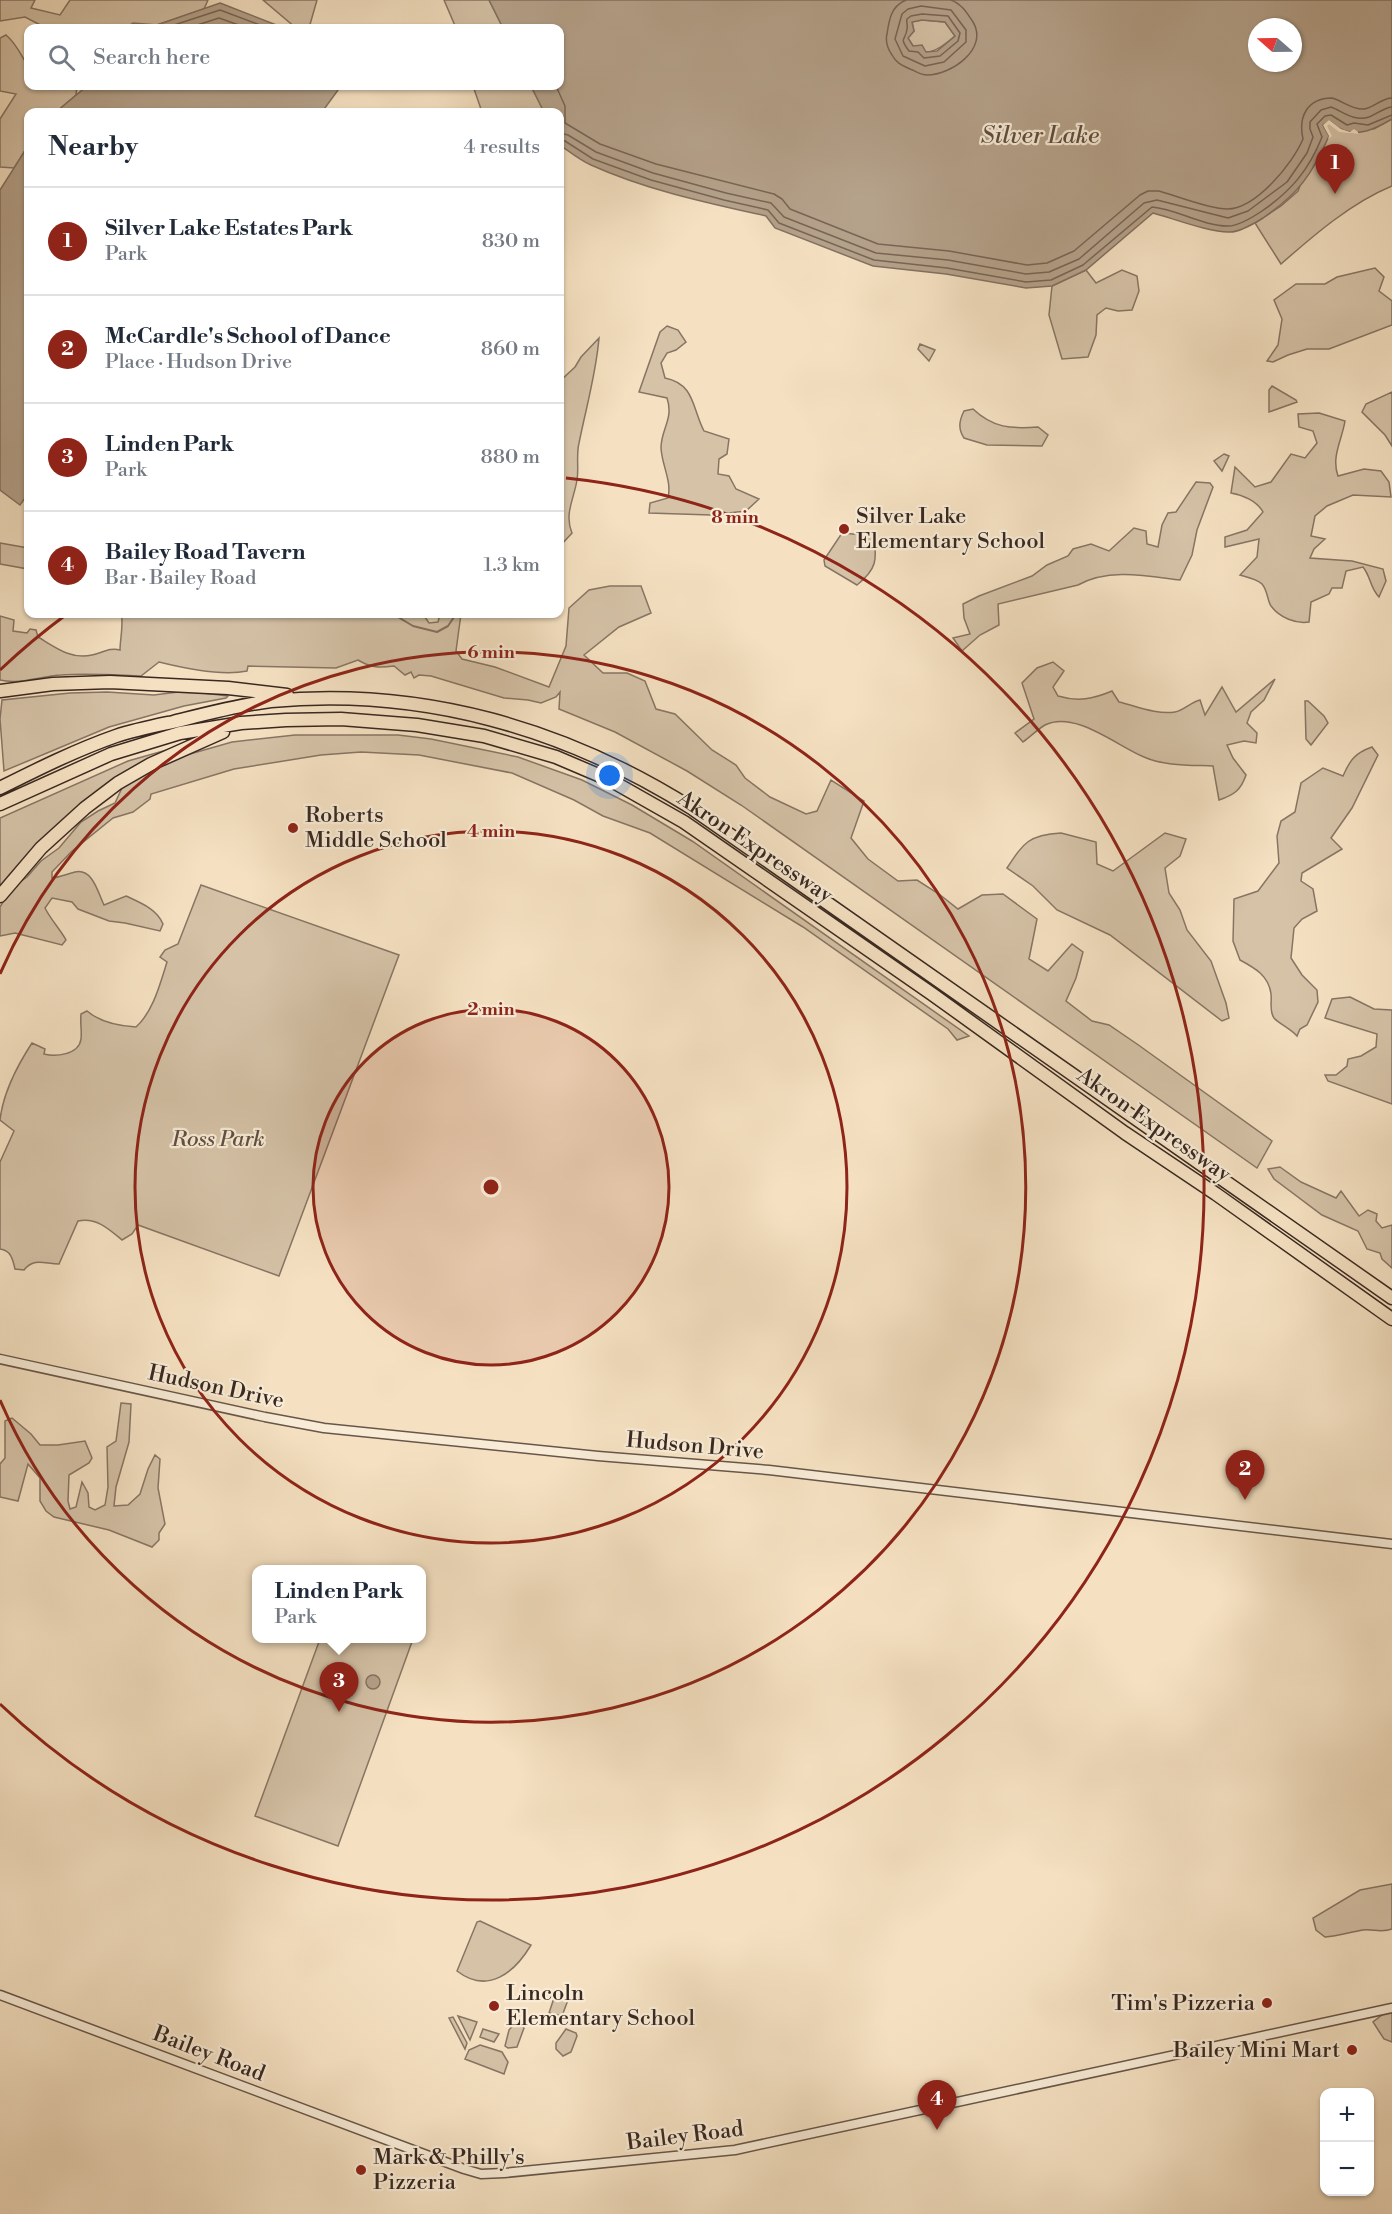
<!DOCTYPE html>
<html lang="en">
<head>
<meta charset="utf-8">
<style>
  :root { --surface:#fff; --page:#f2f2f3; --text:#1f2937; --muted:#747a83; --line:#e0e1e3; --accent:#8f2418 }
  body { margin:0; font-family:"Libre Bodoni",serif; background:var(--page); color:var(--text) }
  .controls { position:absolute; right:18px; bottom:18px; display:grid; overflow:hidden; border-radius:12px; box-shadow:0 2px 4px #0004 }
  .controls button { width:54px; height:54px; display:grid; place-items:center; padding:0; border:0; border-bottom:2px solid var(--line); background:var(--surface); color:var(--text); font:30px sans-serif }
  .compass { position:absolute; left:1248px; top:18px; width:54px; height:54px; border-radius:50%; background:var(--surface); box-shadow:0 2px 4px #0004; rotate:290deg }
  .you { position:absolute; left:610px; top:776px; width:21px; height:21px; margin:-15px; border:4px solid #fff; border-radius:50%; background:#1a73e8; box-shadow:0 0 0 9px #1a73e833 }
  .badge { display:grid; place-items:center; width:39px; height:39px; border-radius:50%; background:var(--accent); color:#fff; font-size:20px; font-weight:700 }
  .pin { position:absolute; translate:-50% -50px; filter:drop-shadow(0 2px 3px #0008) }
  .pin::after { content:''; position:absolute; top:32px; width:21px; height:18px; background:inherit; clip-path:polygon(0 0,100% 0,50% 100%) }
  .popup { position:absolute; left:252px; top:1565px; width:174px; height:78px; box-sizing:border-box; display:grid; place-content:center; border-radius:12px; background:var(--surface); filter:drop-shadow(0 2px 4px #0005); font-size:20px; white-space:nowrap; color:var(--muted) }
  .popup b { font-size:22px; color:var(--text) }
  .popup::after { content:''; position:absolute; left:50%; top:100%; margin-left:-12px; border:12px solid transparent; border-top-color:var(--surface) }
  .list { margin:0; padding:0; list-style:none }
  h2 { display:flex; justify-content:space-between; align-items:center; height:78px; margin:0; padding:0 24px; font-size:26px }
  h2 small { font-size:20px; font-weight:400; color:var(--muted) }
  .list li { display:grid; grid-template-columns:39px 1fr auto; gap:18px; align-items:center; box-sizing:border-box; height:108px; padding:0 24px; border-top:2px solid var(--line) }
  .list b { display:block; font-size:22px; white-space:nowrap }
  .list p { margin:0; font-size:20px; white-space:nowrap; color:var(--muted) }
  .list em { font-size:20px; font-style:normal; color:var(--muted) }
  .icon { flex:none; width:33px; height:33px; fill:none; stroke:currentColor; stroke-width:2; stroke-linecap:round; stroke-linejoin:round }
  .map { position:relative; flex:none; width:1392px; height:2214px; overflow:hidden }
  .search { position:absolute; background:var(--surface); box-shadow:0 2px 4px #0004; left:24px; top:24px; width:540px; height:66px; display:flex; align-items:center; gap:15px; box-sizing:border-box; padding:0 21px; border-radius:12px; color:var(--muted); font-size:22px }
  .panel { position:absolute; background:var(--surface); box-shadow:0 2px 4px #0004; left:24px; top:108px; width:540px; height:510px; border-radius:12px }
  .map>svg:first-child { display:block }
</style>
</head>
<body>
<div class="map">
<svg width="1392" height="2214" viewBox="0 0 1392 2214">
  <rect width="100%" height="100%" fill="#f5e1c2"/>
  <filter id="stains"><feTurbulence type="fractalNoise" baseFrequency=".00333" numOctaves="4"/><feColorMatrix values="0 0 0 0 .2 0 0 0 0 .09 0 0 0 0 .02 0 0 0 .5 -.17"/></filter>
  <radialGradient id="worn" r=".72"><stop offset=".6" stop-color="#630" stop-opacity="0"/><stop offset="1" stop-color="#630" stop-opacity=".3"/></radialGradient>
  <path fill="#d5c2a7" stroke="#877564" stroke-width="1.5" d="M0 0H35L31 8 60 15 70 0H208L204 9 157 25 133 23 126 28H46L25 17 0 21Z
    M263 0H317L309 28H296Z
    M444 0H489L503 28H456Z
    M922 20 945 22 955 36C939 50 921 63 908 38L914 31 912 22Z
    M6 35C16 43 21 55 28 66 30 71 28 80 28 86H77L76 95 56 112H28V146L14 168 0 167V119L16 94 0 91V38Z
    M473 86H531L544 112H482Z
    M1392 119V186C1351 203 1314 235 1281 264L1255 223 1281 206 1298 191 1323 125 1329 120 1374 129Z
    M1375 268 1384 277 1379 291 1392 301V325L1329 349H1307L1288 355 1273 362 1267 361 1278 345 1282 319 1274 300 1296 284H1325L1337 277Z
    M1086 270 1096 283 1122 270 1137 276 1139 291 1132 310 1118 311 1106 308 1097 315 1096 335 1088 357 1062 359 1049 315 1052 286Z
    M667 326 678 330 686 342 676 350 667 353 661 363 665 378C695 384 692 408 704 431L729 439 727 454 719 459 718 474 729 476 736 489 759 499 746 511 711 515 649 513 650 503 668 498C672 481 662 466 661 448 661 429 674 419 667 398L639 392 660 332Z
    M599 338C596 374 586 408 579 443 576 455 579 468 577 480 574 499 564 514 572 533L560 546V381L575 367 581 357Z
    M920 344 935 350 929 361 918 349Z
    M1272 386 1296 400 1297 402 1269 412V390Z
    M1392 392V446L1385 435 1362 412 1366 404Z
    M973 409C993 428 1011 429 1038 427L1048 435 1042 446 987 445 964 438C958 429 959 421 964 411Z
    M1319 413 1345 421C1342 440 1331 457 1338 476L1364 469 1381 471 1389 482 1391 497 1353 495 1327 506 1315 516 1311 536 1325 539 1314 549 1310 558 1352 561 1383 569 1386 581 1379 597C1370 588 1371 577 1363 567L1346 571 1342 588H1332L1329 594 1311 602 1309 622C1296 624 1280 618 1271 606 1267 600 1268 591 1262 584 1257 579 1247 577 1240 575L1257 557 1259 539 1225 547V537L1247 530 1263 512C1257 501 1243 495 1231 493L1235 467 1255 487 1271 482 1291 454 1305 458 1317 443 1313 431 1299 427 1298 414Z
    M1224 454 1229 456 1222 471 1214 461Z
    M1196 482 1210 483 1213 487 1197 530 1192 555 1180 580C1147 576 1109 568 1078 585L998 604 999 625 980 635 962 651 953 638 970 634 964 618 963 604 979 596 1032 576 1047 565 1068 556 1073 549 1091 544 1109 551 1134 528 1146 531 1147 544 1158 547 1162 525 1168 513 1176 512Z
    M842 533 874 536C877 560 877 569 857 585L825 566 824 560Z
    M0 543 28 548V569L0 564Z
    M610 586H641L651 613 619 627 584 655 603 673H627L645 681 656 709 675 714 712 750 736 765 745 778 770 797 806 814 817 811 831 780 864 801 851 838 868 859 898 881 917 880 939 894 958 909 982 895 1003 894 1037 919 1029 959 1048 971 1072 944 1083 952 1076 978 1066 1001 1092 1021 1109 1025 1137 1044 1272 1141 1257 1168 741 805 687 771 615 732 559 709 560 692 556 697 541 703 528 700 504 698 431 676 419 675 414 678 411 672 405 675 394 666C380 668 371 668 358 660L336 668 248 666 247 671C223 676 183 668 159 662L141 676C114 675 88 673 61 675 41 676 19 685 0 680V616L14 620 13 631 27 633 30 629 36 630 38 637C55 647 71 660 92 655 102 653 110 647 120 650 120 640 124 621 121 614H369L377 615 423 614 429 623 438 622 440 614H461L456 651 462 659 495 667 549 687 566 646 569 608 589 590Z
    M1053 662 1064 671 1053 687 1058 696C1078 702 1093 699 1112 691L1119 702C1136 706 1157 715 1175 712 1183 711 1191 702 1200 700L1205 715 1222 687 1236 712 1275 679 1264 700 1251 712 1247 723 1257 733 1256 743 1244 741 1227 745 1233 758 1246 775C1241 790 1234 795 1219 800L1213 766C1191 765 1164 766 1144 757 1117 746 1075 710 1045 725 1038 729 1030 737 1023 742L1015 733 1034 719 1022 683 1037 668Z
    M186 691 228 696 226 698 184 706 109 727 4 771 0 719 2 700 70 693 107 692 154 695Z
    M1305 701H1308L1324 716 1328 723 1311 745 1306 739Z
    M295 735H398L431 739 518 757 582 780 632 805 692 841 969 1036 957 1040 948 1029 803 927 650 833 603 816 574 800 512 773 419 755 361 752 321 755 234 769 151 794 150 799 133 812 113 818 71 852 52 872V878C60 877 67 874 75 872 93 868 98 893 104 905L126 896C141 903 157 909 163 924L160 931 125 923 109 921 78 909 72 902 52 898 45 908C51 920 60 929 66 940L62 945 15 933 0 936V907L6 897 17 884 27 877 41 861 59 848 81 822 98 811 115 803 122 788 162 762 232 742Z
    M1372 747 1378 755 1352 808 1331 838 1342 849 1302 873 1301 881 1313 889 1317 911 1302 919 1294 928 1291 958 1302 975 1317 990 1318 1002 1307 1025 1300 1029 1297 1036C1291 1029 1278 1023 1274 1018 1269 1011 1272 1002 1271 994 1269 976 1255 968 1240 960L1233 941 1234 899 1258 891 1279 863 1277 836 1281 821 1295 812 1301 783 1323 768 1343 776C1350 760 1355 753 1372 747Z
    M170 749 172 750 126 772 0 888V818L128 761Z
    M1061 833 1096 842 1097 864 1113 871 1165 833 1186 839 1180 856 1165 868 1169 893 1180 910 1187 930 1211 961 1226 1003 1229 1018 1222 1021 1110 935 1057 910 1033 886 1007 868C1024 842 1029 835 1061 833Z
    M201 885 399 955 279 1276 138 1225 132 1234 122 1240C109 1229 96 1217 78 1221L59 1264C45 1264 34 1257 24 1270L15 1269C13 1260 11 1250 0 1249V1162L14 1131 0 1120C3 1093 17 1066 32 1043L45 1049 44 1054C55 1057 79 1055 81 1039 82 1031 80 1023 81 1014L87 1011C100 1022 119 1026 136 1027 153 1012 160 984 167 962L160 957 165 950 178 944Z
    M1350 997 1374 1009 1392 1010V1104L1328 1081 1325 1075H1336L1347 1066 1348 1059 1361 1056 1376 1047 1377 1034 1325 1018 1332 999Z
    M1280 1167 1301 1182 1336 1198 1341 1191 1359 1216 1368 1210 1377 1214 1376 1221 1382 1228 1392 1225V1268L1382 1259 1380 1253 1367 1249 1358 1231 1322 1215 1274 1179 1268 1169Z
    M121 1403 131 1404 129 1442 116 1487 114 1506 128 1505 140 1494 148 1469 155 1455 160 1459 158 1488 165 1524 159 1533V1540L152 1547 109 1530 54 1517 46 1511 40 1501V1478L28 1464 18 1501 0 1497V1464L5 1458V1421L12 1418 31 1434 40 1445H58L85 1441 92 1458 89 1463 69 1475 68 1501 70 1509 76 1507 82 1482 88 1493 89 1507 95 1510 105 1505 108 1487 107 1447 116 1441Z
    M320 1639H413L338 1846 255 1816Z
    M1392 1884V1929C1382 1933 1373 1929 1363 1930 1350 1932 1339 1936 1325 1937L1316 1930 1313 1918 1360 1890Z
    M480 1921 531 1945C515 1972 488 1995 457 1971L477 1922Z
    M555 1995 568 2000 562 2016 549 2013Z
    M1392 2011V2042L1384 2039 1373 2022 1386 2012Z
    M458 2016 477 2022 470 2040Z
    M453 2017 467 2043 465 2049 449 2018Z
    M514 2024H521L524 2028 517 2047 508 2048 505 2046 509 2030Z
    M483 2029 499 2034 494 2042 480 2037Z
    M566 2029 576 2033 577 2036 571 2052 563 2056 556 2049V2043Z
    M480 2045 502 2052 508 2062 504 2074 465 2059 469 2050Z"/>
  <path fill="#b5a28b" stroke="#837161" stroke-width="1.5" fill-rule="evenodd" d="M489 0H1392V119C1377 128 1358 138 1341 129 1337 127 1333 123 1329 121L1323 125 1329 136C1312 175 1298 194 1263 218 1255 223 1240 232 1230 232 1211 233 1172 218 1153 213L1086 270 1052 286 1026 288 946 274 873 266 775 228 766 216C708 203 646 190 591 165 580 160 570 152 560 145V112H544L531 86H560V28H503ZM922 20 945 22 955 36 937 51 926 52 922 45 913 46 908 38 914 31 912 22ZM1257 27H1293V63H1257Z
    M220 3 284 28H153L157 25Z
    M87 86H341L322 112H56Z
    M28 146V494L20 505 0 490V190Z
    M366 1682a7 7 0 1 1 14 0a7 7 0 1 1-14 0Z"/>
  <path fill="#f5e1c2" d="M1329 120 1341 129 1350 132 1354 129 1358 132V134L1339 132 1329 124 1327 126 1332 136 1328 139 1329 136 1323 125Z"/>
  <g fill="none" stroke-linecap="round" stroke-linejoin="round">
    <path stroke="#776556" stroke-width="1.5" d="M906 0C891 6 889 20 887 34 885 42 888 49 892 55 897 64 902 65 910 69 916 71 920 75 927 75 951 75 989 49 973 22 967 13 962 4 951 0
      M921 6 951 10 966 30V42L944 62 925 66 903 56 895 39 902 14 908 9Z
      M922 14 948 16 960 33 958 41 940 56 924 58 918 52 909 51C898 36 906 41 907 29 908 25 906 22 907 19L911 16Z
      M165 28 220 10 268 28
      M188 28 219 18 247 28
      M556 86 565 106V123L600 144 656 164 774 194 782 199 790 209 878 244 949 251 1027 265 1047 263 1074 251 1140 195 1148 191H1159C1177 196 1209 209 1227 209 1256 209 1293 163 1303 139 1298 117 1307 98 1332 98 1343 101 1352 110 1364 109 1374 108 1381 98 1392 98
      M560 133 568 135 596 152 653 173 726 193 771 203 784 217 876 253 948 260 1026 274 1049 272 1079 259 1144 203 1157 200 1228 218 1248 211 1287 182 1307 153 1313 137 1310 129V122L1321 110 1331 107C1342 111 1354 122 1369 117 1377 114 1383 108 1392 107
      M560 140 565 141 593 159 651 180 724 200 768 210 779 223 874 260 947 268 1026 282 1051 280 1083 265 1152 207C1177 209 1202 226 1228 226 1239 226 1253 217 1262 211 1291 191 1309 170 1322 137L1317 124 1325 116 1331 115 1347 125 1354 123 1368 125 1392 115"/>
    <path stroke="#837161" stroke-width="2" d="M398 617 413 626 437 632 448 626 456 614"/>
    <defs>
      <path id="minor" d="M0 1359 265 1417 324 1428 598 1456 769 1470 1392 1544
        M0 1995 464 2169 481 2174 504 2173 735 2150 1392 2008"/>
      <path id="highway" d="M0 691 53 684 110 682 228 688 287 695
        M0 788C38 769 76 750 116 736 134 730 154 726 173 722 205 714 238 705 271 701 422 687 565 728 693 809L1392 1298
        M0 804 111 754 180 733 241 723 286 720 341 719 417 725 484 736 556 757 610 780 684 822 932 994 1125 1133 1216 1194 1392 1319
        M0 896 41 848 85 808 118 783 151 764 223 732"/>
    </defs>
    <use href="#minor" stroke="#685649" stroke-width="11"/>
    <use href="#highway" stroke="#392821" stroke-width="15"/>
    <use href="#minor" stroke="#f8ecd7" stroke-width="8"/>
    <use href="#highway" stroke="#f5e1c2" stroke-width="12"/>
  </g>
  <circle cx="491" cy="1187" r="178" fill="#8f2418" fill-opacity=".12"/>
  <g fill="none" stroke="#8f2418" stroke-width="3">
    <circle cx="491" cy="1187" r="178"/>
    <circle cx="491" cy="1187" r="356"/>
    <path d="M0 974A535 535 0 1 1 0 1400"/>
    <path d="M0 670A713 713 0 0 1 67 614M566 478A713 713 0 1 1 0 1704"/>
  </g>
  <g fill="#8f2418" stroke="#f8ecd7" stroke-width="2">
    <circle cx="844" cy="529" r="6"/>
    <circle cx="293" cy="828" r="6"/>
    <circle cx="1267" cy="2003" r="6"/>
    <circle cx="494" cy="2006" r="6"/>
    <circle cx="1352" cy="2050" r="6"/>
    <circle cx="361" cy="2170" r="6"/>
  </g>
  <g text-anchor="middle" dominant-baseline="central" stroke-width="4.5" stroke-linejoin="round" paint-order="stroke">
    <g font-size="22" fill="#392821" stroke="#f8ecd7" text-anchor="start">
      <text x="856" y="516">Silver Lake<tspan x="856" dy="25">Elementary School</tspan></text>
      <text x="305" y="815">Roberts<tspan x="305" dy="25">Middle School</tspan></text>
      <text x="506" y="1993">Lincoln<tspan x="506" dy="25">Elementary School</tspan></text>
      <text x="1255" y="2003" text-anchor="end">Tim's Pizzeria</text>
      <text x="1340" y="2050" text-anchor="end">Bailey Mini Mart</text>
      <text x="373" y="2157">Mark &amp; Philly's<tspan x="373" dy="25">Pizzeria</tspan></text>
    </g>
    <g font-size="22" fill="#392821" stroke="#f8ecd7">
      <text transform="translate(755 847) rotate(34)">Akron Expressway</text>
      <text transform="translate(1154 1125) rotate(35)">Akron Expressway</text>
      <text transform="translate(216 1387) rotate(12)">Hudson Drive</text>
      <text transform="translate(695 1446) rotate(5)">Hudson Drive</text>
      <text transform="translate(209 2054) rotate(21)">Bailey Road</text>
      <text transform="translate(685 2136) rotate(-7)">Bailey Road</text>
    </g>
    <g font-size="22" font-style="italic" fill="#604e42" stroke="#f8ecd7">
      <text x="218" y="1139">Ross Park</text>
    </g>
    <g font-size="24" font-style="italic" fill="#5e4d41" stroke="#f8ecd7">
      <text x="1040" y="136">Silver Lake</text>
    </g>
  </g>
  <circle cx="491" cy="1187" r="9" fill="#8f2418" stroke="#f8ecd7" stroke-width="3"/>
  <g font-size="18" text-anchor="middle" font-weight="bold" fill="#8f2418" stroke="#f8ecd7" stroke-width="4.5" stroke-linejoin="round" paint-order="stroke">
    <text x="735" y="523">8 min</text>
    <text x="491" y="658">6 min</text>
    <text x="491" y="837">4 min</text>
    <text x="491" y="1015">2 min</text>
  </g>
  <rect width="100%" height="100%" filter="url(#stains)"/>
  <rect width="100%" height="100%" fill="url(#worn)"/>
</svg>
<div class="controls">
<button>+</button>
<button>−</button>
</div>
<svg class="compass" viewBox="-18 -18 36 36"><path d="M0-13l5 13h-10z" fill="#e53935"/><path d="M0 13l5-13h-10z" fill="#747a83"/></svg>
<div class="you"></div>
<div class="pin badge" style="left:1335px;top:194px">1</div>
<div class="pin badge" style="left:1245px;top:1500px">2</div>
<div class="pin badge" style="left:339px;top:1712px">3</div>
<div class="popup"><b>Linden Park</b>Park</div>
<div class="pin badge" style="left:937px;top:2130px">4</div>
<div class="search"><svg class="icon" aria-label="search" viewBox="0 0 24 24"><circle cx="10" cy="10" r="6"/><path d="M15 15l6 6"/></svg>Search here</div>
<section class="panel">
<h2>Nearby<small>4 results</small></h2>
<ul class="list">
<li><span class="badge">1</span><div><b>Silver Lake Estates Park</b><p>Park</p></div><em>830 m</em></li>
<li><span class="badge">2</span><div><b>McCardle's School of Dance</b><p>Place · Hudson Drive</p></div><em>860 m</em></li>
<li><span class="badge">3</span><div><b>Linden Park</b><p>Park</p></div><em>880 m</em></li>
<li><span class="badge">4</span><div><b>Bailey Road Tavern</b><p>Bar · Bailey Road</p></div><em>1.3 km</em></li>
</ul>
</section>
</div>
</body>
</html>
